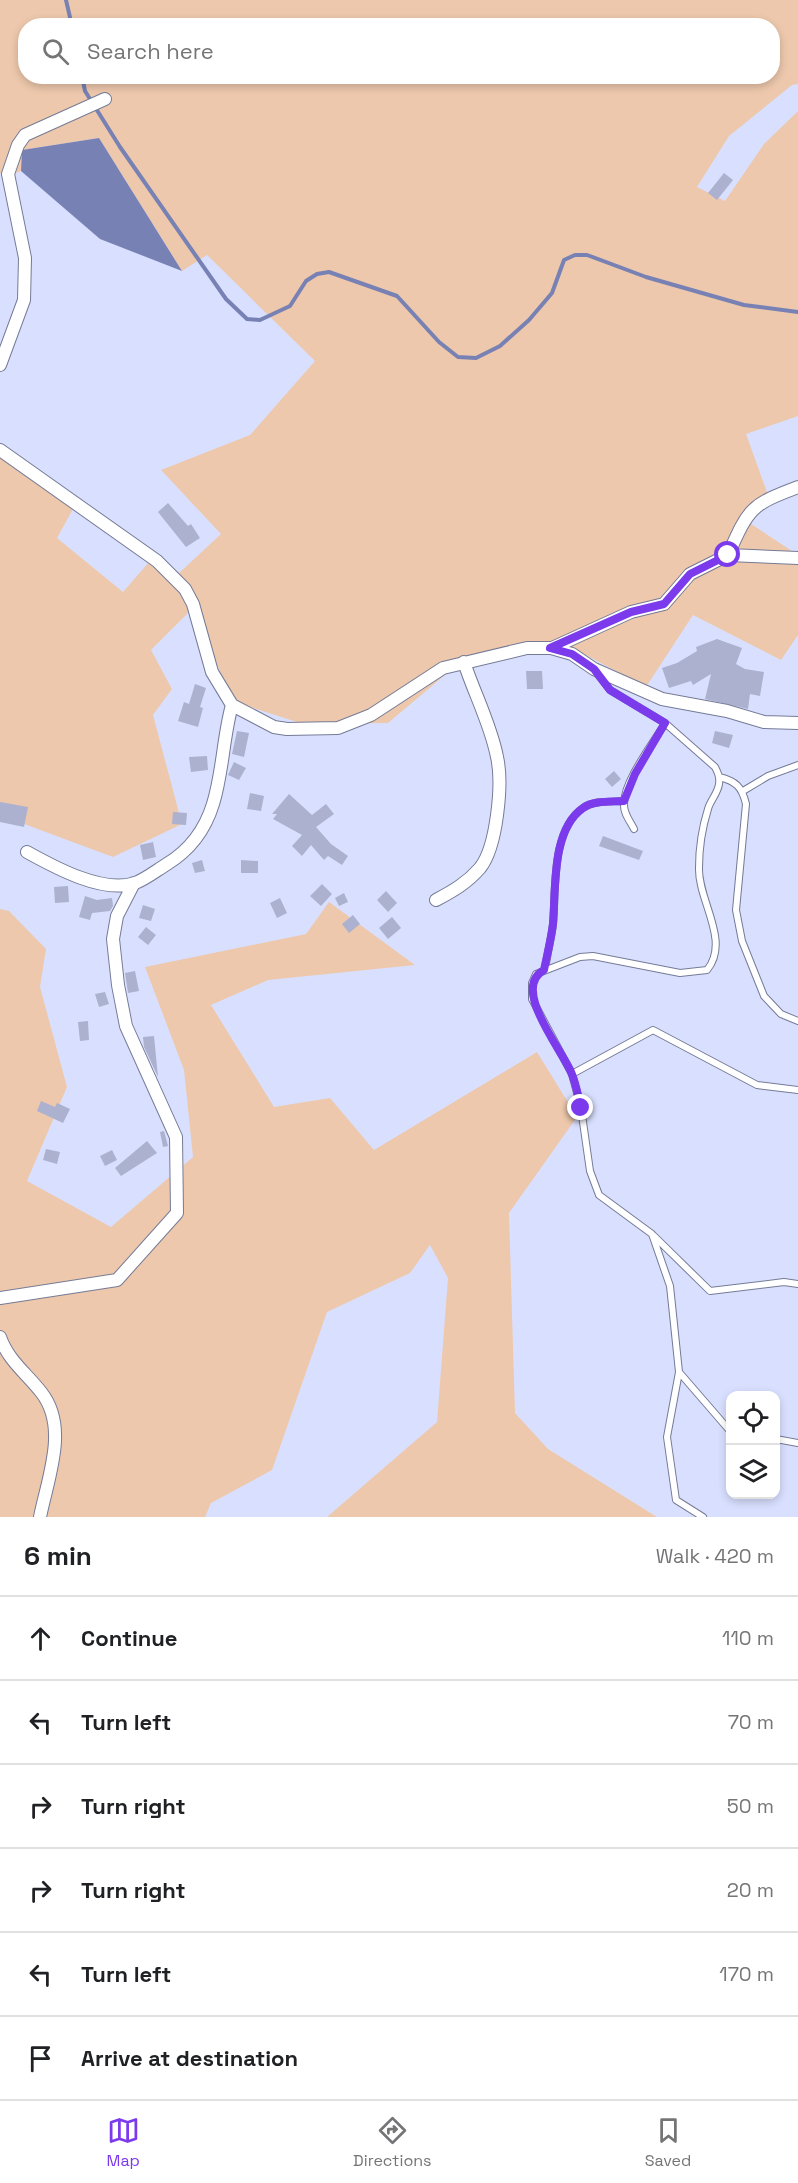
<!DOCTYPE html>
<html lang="en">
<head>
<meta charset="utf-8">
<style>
  :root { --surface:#fff; --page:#f2f2f2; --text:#202124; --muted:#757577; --line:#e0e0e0; --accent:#7c3aed }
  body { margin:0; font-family:"Space Grotesk",sans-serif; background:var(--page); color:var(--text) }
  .controls { position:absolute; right:18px; bottom:18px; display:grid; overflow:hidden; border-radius:12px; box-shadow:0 3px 9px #0003 }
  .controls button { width:54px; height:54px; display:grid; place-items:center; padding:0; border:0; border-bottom:2px solid var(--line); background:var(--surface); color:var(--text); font:30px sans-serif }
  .stop { position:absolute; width:18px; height:18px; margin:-14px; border:4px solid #7c3aed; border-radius:50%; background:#fff }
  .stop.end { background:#7c3aed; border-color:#fff; box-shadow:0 2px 6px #0008 }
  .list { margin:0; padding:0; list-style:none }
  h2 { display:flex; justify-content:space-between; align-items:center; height:78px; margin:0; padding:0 24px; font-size:26px }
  h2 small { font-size:20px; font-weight:400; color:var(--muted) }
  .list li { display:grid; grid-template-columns:39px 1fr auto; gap:18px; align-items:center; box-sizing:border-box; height:84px; padding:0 24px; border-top:2px solid var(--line) }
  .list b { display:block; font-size:22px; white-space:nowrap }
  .list em { font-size:20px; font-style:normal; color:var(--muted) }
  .icon { flex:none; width:33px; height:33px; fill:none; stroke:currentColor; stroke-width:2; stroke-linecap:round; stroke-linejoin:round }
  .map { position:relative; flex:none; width:798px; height:1517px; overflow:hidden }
  .search { position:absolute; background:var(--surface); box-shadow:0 3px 9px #0003; left:18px; right:18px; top:18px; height:66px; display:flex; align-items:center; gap:15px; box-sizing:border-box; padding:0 21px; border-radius:24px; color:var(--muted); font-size:22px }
  .sheet { height:582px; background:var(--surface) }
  nav { display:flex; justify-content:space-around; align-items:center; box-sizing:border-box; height:84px; border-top:2px solid var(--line); background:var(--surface); font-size:16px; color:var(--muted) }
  nav a { display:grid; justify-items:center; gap:3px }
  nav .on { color:var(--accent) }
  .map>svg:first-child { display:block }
</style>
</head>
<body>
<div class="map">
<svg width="798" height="1517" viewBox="0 0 798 1517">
  <rect width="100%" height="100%" fill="#d9e0ff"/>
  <path fill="#edc8ac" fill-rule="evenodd" d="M0 0H798V84L792 85 729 136 697 187 725 201 764 144 798 111V416L746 434 768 495 739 516 798 555V635L781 660 693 615 646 687 565 644 464 659 388 723 303 724 232 701 194 607 151 650 172 689 153 715 182 824 113 857 0 815V453L78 500 57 538 123 592 156 554 179 573 221 534 161 470 250 435 315 361 207 255 182 271 99 138 22 150 21 171 5 177 0 173ZM26 26H772V76H26Z
    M329 902 415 965 268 980 211 1005 274 1107 330 1098 374 1150 537 1052 577 1117 509 1213 515 1413 548 1449 657 1517H327L437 1422 448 1278 430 1245 410 1273 327 1312 272 1470 211 1503 205 1517H0V909L9 911 46 949 40 987 67 1087 27 1181 111 1227 193 1157 184 1070 145 967 306 934Z"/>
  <path fill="#7781b4" d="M99 138 182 271 100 239 21 171 22 150Z"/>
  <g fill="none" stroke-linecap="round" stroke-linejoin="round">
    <path stroke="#7781b4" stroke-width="4" d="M66 0 72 26
      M82 76 85 91 120 147 226 299 247 319 260 320 290 306 306 281 317 274 329 272 397 296 439 342 458 357 476 358 500 346 529 320 552 293 564 260 575 255H587L646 277 744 305 798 312"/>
  </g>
  <path fill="#abb1ce" d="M724 173 733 180 717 200 708 193Z
    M168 503 188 526 191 524 200 538 186 547 158 512Z
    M717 639 742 648 736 664 745 669 764 672 760 696 750 694 748 709 705 699 711 674 693 685 691 681 669 688 662 668 677 663 697 651 696 647Z
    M526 671H542L543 689H527Z
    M195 684 206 688 200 707 203 708 198 727 178 721 184 702 189 704Z
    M237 731 249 733 244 757 232 754Z
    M715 731 733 735 729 748 712 743Z
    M207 756 208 770 191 772 189 757Z
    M234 762 246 768 239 780 228 775Z
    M614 771 621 779 612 787 605 779Z
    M250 793 264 796 261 811 247 809Z
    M289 794 312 815 326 804 334 814 316 827 331 844 348 856 342 865 328 856 324 860 311 845 302 856 292 846 302 835 273 819 277 814H272Z
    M0 802 28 807 24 827 0 822Z
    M173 812 187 813 186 825 172 824Z
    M603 836 643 851 639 860 599 846Z
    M153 842 156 857 143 860 140 845Z
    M202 860 205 871 195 873 192 863Z
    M241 860 258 861V873H241Z
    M322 884 332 894 321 906 310 896Z
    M68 886 69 902 55 903 54 887Z
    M386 891 397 903 388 912 377 900Z
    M344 893 348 902 339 906 335 898Z
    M85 896 97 900 112 898 113 906 110 911 92 913 90 920 79 917Z
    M280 898 287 913 277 918 270 903Z
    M143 905 155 909 151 921 139 918Z
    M353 915 360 924 349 933 342 924Z
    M392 917 401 928 388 939 379 928Z
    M146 927 156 935 148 945 138 937Z
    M135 971 139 991 128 993 125 973Z
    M105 992 109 1004 99 1007 95 994Z
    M88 1021 89 1040 80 1041 78 1022Z
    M154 1036 158 1077 144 1047 143 1037Z
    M41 1101 55 1107 57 1103 70 1109 63 1123 37 1111Z
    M164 1131 168 1146 163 1147 160 1132Z
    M147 1141 157 1153 121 1176 115 1168Z
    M46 1149 60 1152 57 1164 43 1160Z
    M112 1150 117 1160 105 1166 100 1156Z"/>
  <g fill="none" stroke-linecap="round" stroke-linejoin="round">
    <defs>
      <path id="service" d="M596 672 610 690 665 723 715 767C718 773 720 777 719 784 718 793 710 801 708 809 702 828 699 848 699 868 698 901 731 941 707 970L680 973 593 956 580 957 536 974 532 983V999L572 1074 581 1108 590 1171 599 1195 652 1234 670 1286 679 1372 730 1431
        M719 777C736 781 742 787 746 804L736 910 742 941 764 996 781 1014 798 1021
        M743 791 768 776 798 765
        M634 829C630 821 623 813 624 803 625 779 653 744 665 723
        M545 970C547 955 551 940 553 924 556 890 551 830 583 808 594 800 611 802 624 801
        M572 1074 653 1030 757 1085 798 1090
        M654 1236 710 1291 784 1282 798 1284
        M679 1372 667 1437 676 1500 703 1517
        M776 1439 798 1443"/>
      <path id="minor" d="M0 365 24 300 25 258 8 174 18 145 25 135 105 99
        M0 450 157 561 185 589 193 604 212 672 232 705 274 727 287 729 338 728 371 715 443 668 527 648H551L572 654 594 669 662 699 727 711 764 722 798 723
        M728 555C749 508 750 505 798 487
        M552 648 631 612 664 604 690 574 728 555 798 558
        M27 852C54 867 103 894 135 883 146 879 157 870 167 864 190 850 205 830 213 804 223 772 223 737 232 705
        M436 900C453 891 467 883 480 868 497 847 503 783 497 757 491 725 474 693 464 662
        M0 1298 117 1280 177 1213 176 1137 126 1026 118 985 113 939 117 916 134 883
        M0 1337C8 1360 26 1373 41 1392 69 1427 48 1477 40 1517"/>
    </defs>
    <use href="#service" stroke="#757b96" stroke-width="8"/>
    <use href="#minor" stroke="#757b96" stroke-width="14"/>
    <use href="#service" stroke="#fff" stroke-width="6"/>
    <use href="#minor" stroke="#fff" stroke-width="12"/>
  </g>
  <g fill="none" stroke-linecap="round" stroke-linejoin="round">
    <path stroke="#7c3aed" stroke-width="8" d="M581 1108C578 1096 576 1083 571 1072 560 1047 511 988 544 970 547 955 551 940 553 924 556 890 551 830 583 808 594 800 611 802 624 801L635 774 665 723 610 690 594 669 572 654 550 648 631 612 664 604 690 574 728 555"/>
  </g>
</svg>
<div class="controls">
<button><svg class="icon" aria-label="locate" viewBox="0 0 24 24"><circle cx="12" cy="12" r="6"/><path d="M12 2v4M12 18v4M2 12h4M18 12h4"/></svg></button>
<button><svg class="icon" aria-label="layers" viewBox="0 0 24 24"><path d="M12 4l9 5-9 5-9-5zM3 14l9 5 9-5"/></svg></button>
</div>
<div class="stop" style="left:728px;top:555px"></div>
<div class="stop end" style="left:581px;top:1108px"></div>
<div class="search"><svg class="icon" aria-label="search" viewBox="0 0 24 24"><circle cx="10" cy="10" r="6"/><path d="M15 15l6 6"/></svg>Search here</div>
</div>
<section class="sheet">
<h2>6 min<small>Walk · 420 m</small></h2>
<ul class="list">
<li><svg class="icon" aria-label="ahead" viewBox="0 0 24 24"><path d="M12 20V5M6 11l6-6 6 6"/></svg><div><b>Continue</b></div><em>110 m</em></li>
<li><svg class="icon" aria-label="left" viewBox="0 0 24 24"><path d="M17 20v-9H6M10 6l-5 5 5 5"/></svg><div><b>Turn left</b></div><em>70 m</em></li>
<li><svg class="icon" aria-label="right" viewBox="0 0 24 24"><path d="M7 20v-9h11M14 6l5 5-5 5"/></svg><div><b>Turn right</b></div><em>50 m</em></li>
<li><svg class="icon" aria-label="right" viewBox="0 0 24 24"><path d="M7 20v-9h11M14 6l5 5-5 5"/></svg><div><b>Turn right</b></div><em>20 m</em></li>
<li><svg class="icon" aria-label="left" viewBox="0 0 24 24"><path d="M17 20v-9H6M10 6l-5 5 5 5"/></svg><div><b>Turn left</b></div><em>170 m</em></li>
<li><svg class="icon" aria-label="arrive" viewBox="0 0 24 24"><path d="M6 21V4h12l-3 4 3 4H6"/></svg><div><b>Arrive at destination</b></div></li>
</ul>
</section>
<nav>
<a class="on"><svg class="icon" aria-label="map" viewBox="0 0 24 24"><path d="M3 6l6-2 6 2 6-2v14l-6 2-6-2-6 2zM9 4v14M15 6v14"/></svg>Map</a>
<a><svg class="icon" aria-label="directions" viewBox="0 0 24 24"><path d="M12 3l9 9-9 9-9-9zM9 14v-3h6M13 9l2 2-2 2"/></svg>Directions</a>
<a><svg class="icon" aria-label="saved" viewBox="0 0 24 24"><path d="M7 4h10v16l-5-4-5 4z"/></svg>Saved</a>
</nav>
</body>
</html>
